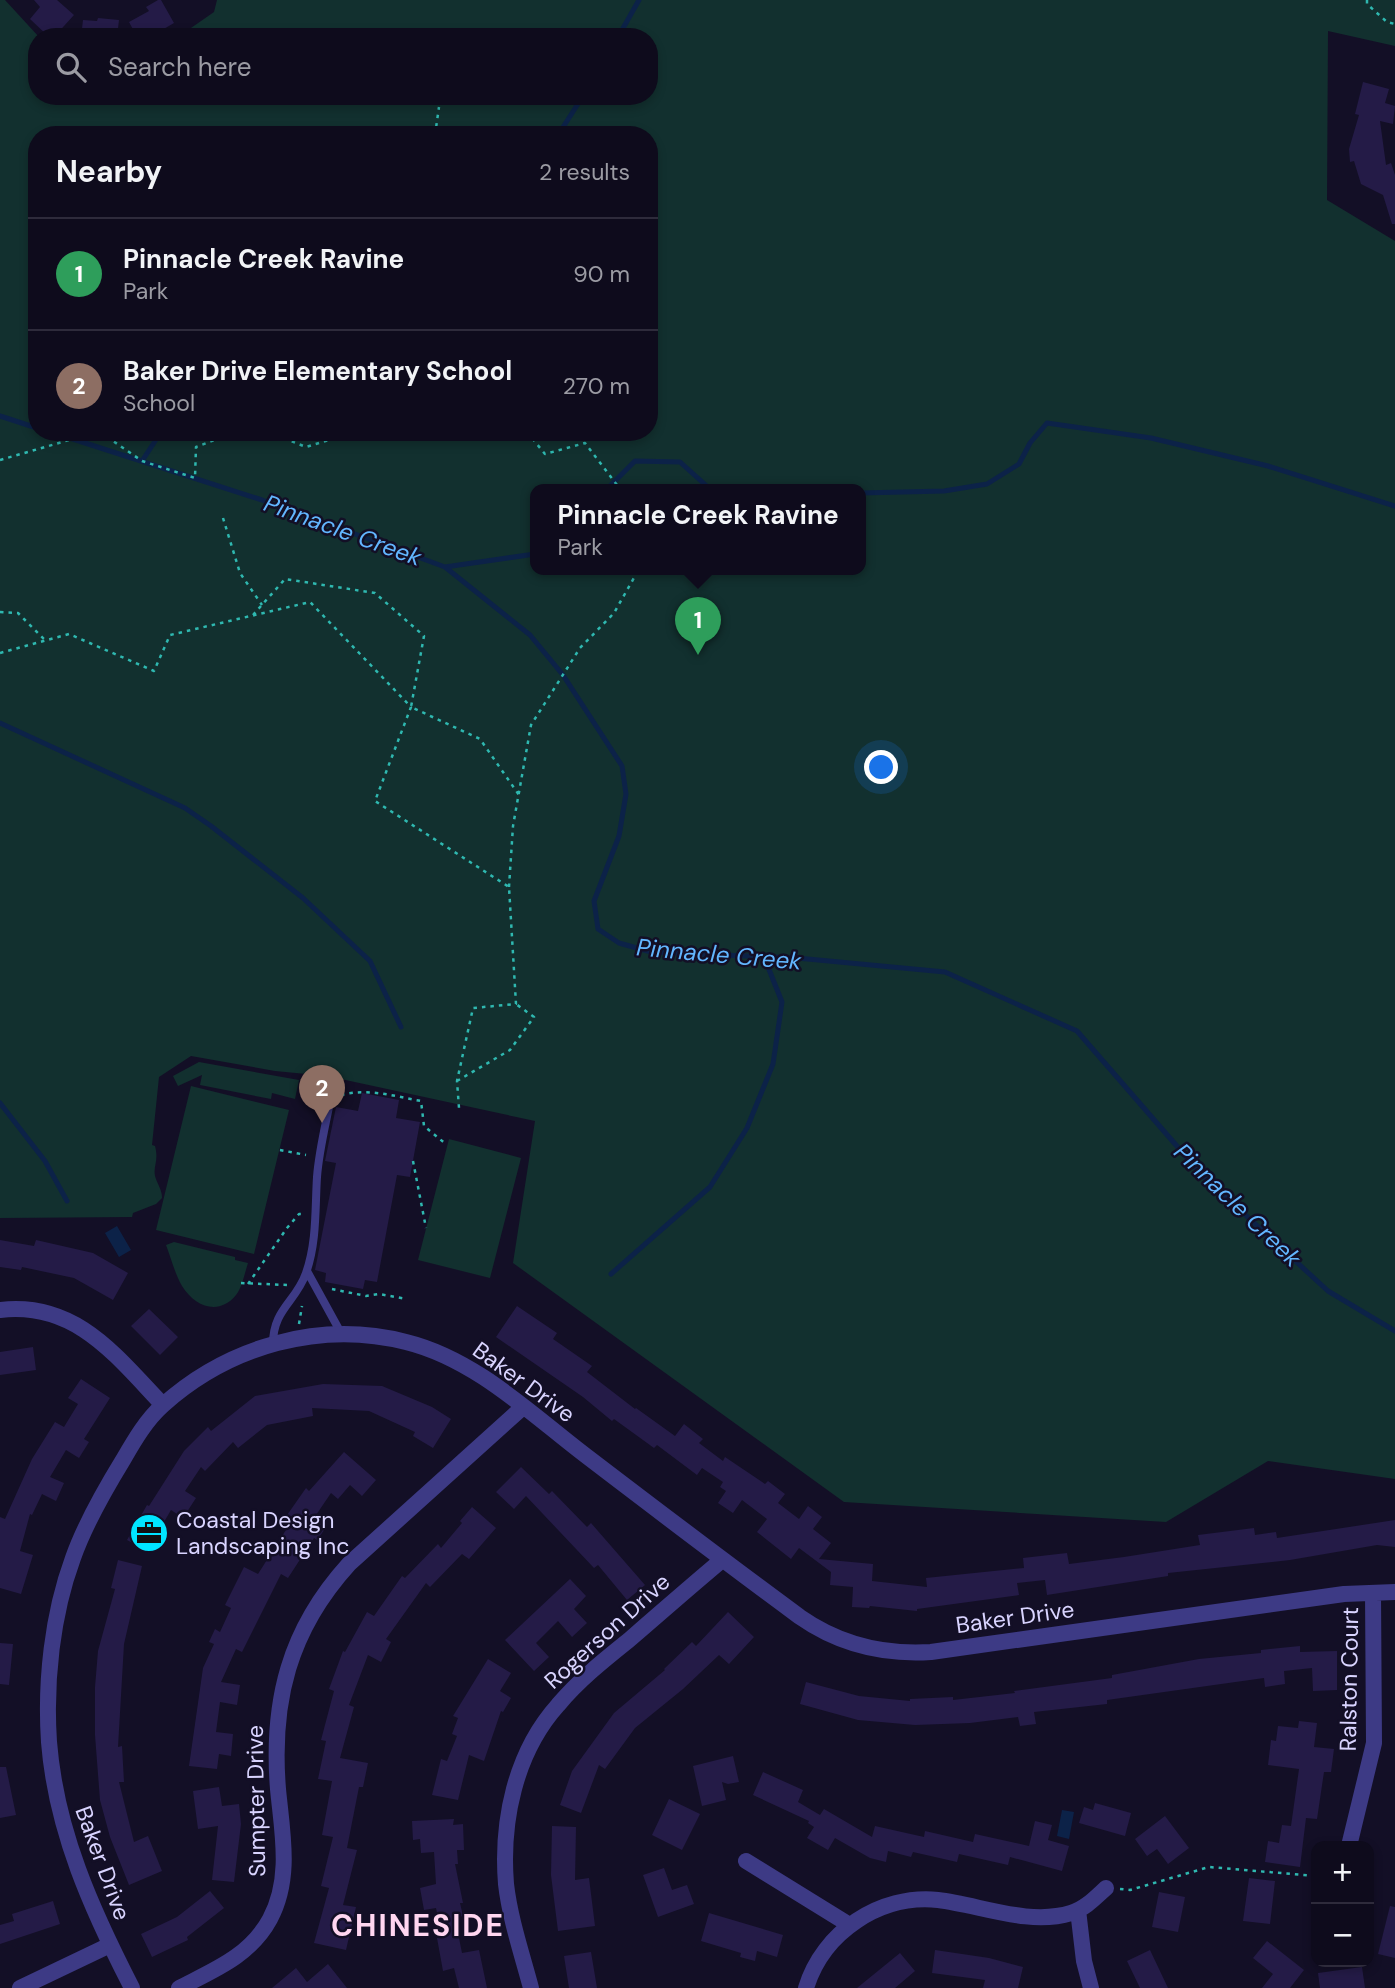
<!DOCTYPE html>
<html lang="en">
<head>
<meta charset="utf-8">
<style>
  :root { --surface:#0e0b1c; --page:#1c1929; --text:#f1f3f6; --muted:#9b9ba3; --line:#2e2b3b; --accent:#8c9099 }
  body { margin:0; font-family:"DM Sans",sans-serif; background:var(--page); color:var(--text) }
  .controls { position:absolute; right:21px; bottom:21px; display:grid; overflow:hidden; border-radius:14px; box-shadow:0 4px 10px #0003 }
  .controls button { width:63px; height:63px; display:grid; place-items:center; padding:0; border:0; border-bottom:2px solid var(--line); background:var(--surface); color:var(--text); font:35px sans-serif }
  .you { position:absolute; left:882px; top:768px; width:24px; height:24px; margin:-18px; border:5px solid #fff; border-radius:50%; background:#1a73e8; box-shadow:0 0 0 10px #1a73e833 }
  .badge { display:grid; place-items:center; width:46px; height:46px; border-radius:50%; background:var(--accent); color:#fff; font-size:23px; font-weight:700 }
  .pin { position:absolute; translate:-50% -58px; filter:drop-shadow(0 2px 4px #0008) }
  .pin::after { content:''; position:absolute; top:37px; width:24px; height:21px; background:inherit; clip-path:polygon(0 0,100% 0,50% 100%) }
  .popup { position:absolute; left:530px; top:484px; width:336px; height:91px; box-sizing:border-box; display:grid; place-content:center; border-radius:14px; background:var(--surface); filter:drop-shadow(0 2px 5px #0005); font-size:23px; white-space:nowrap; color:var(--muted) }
  .popup b { font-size:26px; color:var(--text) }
  .popup::after { content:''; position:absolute; left:50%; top:100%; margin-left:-14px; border:14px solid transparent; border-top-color:var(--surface) }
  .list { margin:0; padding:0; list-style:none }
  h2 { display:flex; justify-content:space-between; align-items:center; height:91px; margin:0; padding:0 28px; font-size:30px }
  h2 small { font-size:23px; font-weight:400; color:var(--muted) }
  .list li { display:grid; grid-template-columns:46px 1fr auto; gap:21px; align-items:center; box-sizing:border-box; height:112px; padding:0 28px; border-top:2px solid var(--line) }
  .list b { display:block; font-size:26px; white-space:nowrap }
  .list p { margin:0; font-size:23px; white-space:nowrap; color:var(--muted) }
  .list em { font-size:23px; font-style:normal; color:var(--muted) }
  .icon { flex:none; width:38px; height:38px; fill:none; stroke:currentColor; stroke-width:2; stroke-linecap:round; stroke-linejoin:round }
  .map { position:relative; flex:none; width:1395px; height:1988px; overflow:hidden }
  .search { position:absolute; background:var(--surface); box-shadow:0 4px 10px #0003; left:28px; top:28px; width:630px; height:77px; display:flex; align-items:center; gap:18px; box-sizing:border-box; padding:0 24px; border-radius:28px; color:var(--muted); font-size:26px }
  .panel { position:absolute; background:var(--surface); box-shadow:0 4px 10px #0003; left:28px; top:126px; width:630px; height:315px; border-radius:28px }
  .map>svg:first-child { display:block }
</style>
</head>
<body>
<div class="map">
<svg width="1395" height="1988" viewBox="0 0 1395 1988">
  <rect width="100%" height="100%" fill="#130f26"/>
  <path fill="#12302f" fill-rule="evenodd" d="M0 0H5L39 37H37V96H649V37H178L214 12 217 0H1395V46L1328 31 1327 200 1395 241V1479L1268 1461 1166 1522 844 1502 513 1263 535 1121 327 1076 275 1071 191 1056 159 1077 152 1145 155 1146C159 1161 153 1166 155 1176 157 1184 162 1189 162 1198L156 1204 133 1213 132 1217 0 1218ZM37 135H649V432H37ZM535 489H861V569H535Z
    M199 1062 299 1080 295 1099 272 1093 271 1099 200 1085 202 1075 178 1086 173 1076Z
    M191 1086 289 1110 254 1254 156 1230Z
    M449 1139 521 1158 490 1278 418 1260Z
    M174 1242 235 1257V1260L248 1263C245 1272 242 1288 236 1295 219 1316 195 1307 182 1286 175 1274 171 1258 166 1245Z"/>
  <path fill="#0c2248" d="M117 1226 131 1250 119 1257 105 1233Z
    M1062 1810 1074 1812 1069 1839 1057 1836Z"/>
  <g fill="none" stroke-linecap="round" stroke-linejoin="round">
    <path stroke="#0c2248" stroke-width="5" d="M618 37 639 0
      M558 135 583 96
      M0 416 37 428
      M51 432 262 500 445 567 530 635 563 675 622 766 626 794 619 836 594 901 598 929 619 943 651 952 797 958 945 972 1077 1031 1202 1175 1328 1291 1395 1331
      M142 461 161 432
      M607 489 635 461 680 462 710 489
      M861 493 944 491 987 484 1019 464 1030 443 1047 423 1151 438 1268 466 1395 506
      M445 567 535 554
      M0 723 185 808 211 826 303 898 370 961 401 1027
      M0 1103 45 1161 67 1201
      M611 1274 710 1187 747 1128 773 1064 782 1002 764 957"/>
  </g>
  <path fill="#241b47" d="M34 0H57L74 15 54 37H49L30 19 40 7Z
    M158 0H161L174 23 150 37H137L129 22 149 11 146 7Z
    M98 18 119 20 117 37H81L83 20 97 21Z
    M1363 82 1389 89 1385 103 1395 106 1393 124 1380 121 1386 165 1391 163 1395 175V224H1392L1383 195 1361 184 1354 161 1350 162 1349 149 1359 115 1355 114Z
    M362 1093 399 1100 396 1118 420 1122 410 1177 397 1175 377 1282 365 1280 363 1289 325 1282 326 1273 315 1270 336 1163 325 1161 336 1107 358 1111Z
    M0 1240 34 1246 36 1240 93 1253 128 1273 113 1300 74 1278 22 1267 21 1270 0 1267Z
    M517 1306 557 1333 553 1339 592 1366 587 1372 635 1409 636 1408 675 1436 684 1424 703 1439 699 1443 723 1461 725 1457 765 1484 768 1481 785 1494 778 1503 799 1519 808 1506 822 1517 813 1529 831 1543 819 1559 873 1564 872 1581 927 1587 926 1578 1024 1568 1023 1558 1067 1553 1069 1564 1124 1557 1200 1545 1198 1535 1254 1528 1255 1535 1276 1532 1277 1538 1395 1520V1547L1377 1545 1290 1560 1168 1573V1576L1047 1595 1045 1580 1017 1583 1019 1595 917 1609V1611L870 1606 869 1608 852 1607 853 1587 830 1585 831 1572 799 1548 791 1559 757 1532 767 1519 742 1500 733 1513 718 1503 726 1491 720 1487 723 1482 702 1468 697 1475 657 1445 654 1448 614 1419 612 1421 583 1397 496 1337Z
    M149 1309 178 1337 160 1355 131 1326Z
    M33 1347 36 1370 0 1375V1352Z
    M81 1379 110 1398 84 1439 89 1442 79 1458 66 1450 50 1477 64 1483 56 1501 42 1494 32 1515 30 1514 20 1551 33 1555 21 1594 0 1588V1517L5 1519 32 1459 55 1422 64 1427 78 1404 68 1398Z
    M323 1384 382 1386 432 1407 451 1419 433 1448 413 1436 415 1432 369 1411 312 1408 313 1416 267 1425 238 1448 233 1442 205 1471 201 1467 185 1491 196 1498 183 1518 171 1510 147 1551 127 1540 147 1505 149 1506 184 1451 208 1427 211 1431 255 1396Z
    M344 1452 376 1480 362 1496 350 1485 338 1499 331 1493 314 1518 327 1526 317 1540 314 1538 288 1578 281 1574 242 1652 236 1649 221 1682 240 1685 237 1705 220 1702 216 1732 233 1734 231 1756 219 1754 217 1769 189 1766 203 1668 214 1644 209 1642 215 1629 220 1632 231 1608 225 1605 244 1567 258 1574 291 1522 285 1518 306 1488 309 1491Z
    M521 1467 549 1494 552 1491 587 1527 591 1523 645 1585 627 1600 598 1565 594 1568 526 1496 514 1509 496 1492Z
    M472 1507 496 1528 469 1559 462 1554 430 1587 426 1583 386 1639 391 1642 381 1662 368 1655 349 1705 354 1707 340 1758 368 1763 363 1787H359L347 1848 357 1850 343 1905 356 1907 346 1950 314 1943 329 1888 321 1886 333 1837 322 1835 332 1781 318 1779 326 1741 321 1740 334 1691 329 1689 343 1651 345 1652 367 1612 374 1616 402 1576 405 1578 438 1544 441 1548 462 1523 460 1521Z
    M118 1560 142 1566 124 1644 118 1747 122 1746 124 1782H119L134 1842 148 1836 162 1871 129 1885 110 1837 100 1800 95 1735V1687L98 1651 115 1589 111 1588Z
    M570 1579 586 1596 574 1609 587 1623 572 1637 558 1621 536 1643 549 1657 534 1671 505 1640Z
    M728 1612 754 1637 729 1664 719 1655 683 1689 635 1728 605 1769 599 1765 581 1813 560 1805 572 1771 614 1713 665 1670 664 1669 692 1642 696 1646Z
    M0 1643 13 1644 9 1685 0 1684Z
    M1300 1646V1652L1337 1651V1690L1313 1691 1312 1668 1284 1671 1285 1684 1265 1687 1264 1678 1107 1700V1704L1034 1712 1036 1724 1020 1726 1018 1717 970 1723 915 1725 858 1720 800 1704 806 1682 859 1696 910 1701V1699L953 1697V1700L1015 1693 1014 1691 1112 1678V1675L1199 1659 1261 1653V1650Z
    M488 1659 511 1673 500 1691 511 1698 503 1712 501 1711 484 1761 469 1755 458 1800 432 1795 441 1759 447 1761 457 1736 452 1734 458 1718 453 1716Z
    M1299 1721 1317 1723 1314 1747 1334 1749 1331 1772H1324L1317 1819 1306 1818 1300 1867 1265 1862 1268 1841 1279 1843 1282 1825 1291 1826 1299 1769 1268 1765 1271 1740 1276 1741 1278 1726 1298 1728Z
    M733 1756 739 1782 728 1784 722 1782 726 1800 702 1806 693 1766Z
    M0 1767H6L16 1815 0 1818Z
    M763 1772 803 1790 798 1802 820 1815 824 1809 872 1837 875 1826 924 1837 925 1831 973 1842 975 1834 1029 1846 1035 1821 1052 1825 1048 1840 1069 1846 1062 1871 1010 1857 1008 1865 959 1854 957 1862 913 1852 911 1857 888 1851 886 1862 870 1858 835 1838 828 1850 807 1838 814 1827 808 1823 809 1821 753 1795Z
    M219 1787 222 1806 239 1804 241 1824 234 1882 212 1880 218 1826 198 1829 193 1791Z
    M669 1799 700 1814 682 1850 652 1835Z
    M1095 1803 1131 1813 1125 1836 1079 1823 1084 1807 1093 1810Z
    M1165 1816 1189 1848 1168 1864 1157 1849 1147 1856 1135 1839Z
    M454 1819 453 1825 463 1824 464 1850H457L458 1864H455L463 1903H460L463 1916 455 1918 462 1953 479 1950 487 1988H459L454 1968 443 1971 437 1938 442 1936 436 1908 424 1910 420 1888 436 1884 434 1852 421 1853 420 1839 413 1840 412 1821Z
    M552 1826 576 1827 575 1880 589 1878 595 1926 558 1931 551 1875Z
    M664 1868 672 1890 687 1885 694 1904 658 1917 643 1875Z
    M1249 1878 1275 1881 1270 1924 1243 1921Z
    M210 1891 224 1908 187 1937 188 1940 152 1957 141 1934 177 1917Z
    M1159 1892 1185 1897 1178 1932 1152 1927Z
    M53 1901 60 1924 0 1944V1925L14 1921 12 1914Z
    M1390 1906 1395 1907V1958L1378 1954Z
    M709 1913 783 1935 777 1957 757 1951 755 1961 740 1957 741 1953 701 1941Z
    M1267 1941 1304 1970 1290 1988H1262L1273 1974 1253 1958Z
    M935 1950 989 1958 1023 1967 1018 1988H983L985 1980 932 1973Z
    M1150 1950 1168 1988H1140L1127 1961Z
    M591 1952 597 1988H569L564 1956Z
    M900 1953 915 1971 895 1988H857Z
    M328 1964 347 1988H272L296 1968 307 1982Z
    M1362 1967 1365 1988H1320L1318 1973Z"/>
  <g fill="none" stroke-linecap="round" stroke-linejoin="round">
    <path stroke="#2fb8b0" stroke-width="2.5" stroke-dasharray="3.5 5" stroke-linecap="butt" d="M1367 0V4L1387 22 1395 24
      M435 135 439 107
      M100 432 142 461 195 478 196 447 235 432
      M268 432 306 447 355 432
      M527 432 545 454 585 443 620 489
      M0 460 97 432
      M223 518 240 573 262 605
      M0 612 18 613 45 640
      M253 615 285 579 375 593 424 636 411 707 480 739 519 795
      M0 653 69 634 154 671 170 635 310 602 411 707 375 801 509 887 516 1004 473 1008 457 1081 459 1108
      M509 887 513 826 531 725 580 648 614 613 639 569
      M457 1081 510 1050 534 1017 516 1004
      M341 1095C368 1088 394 1096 421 1101L424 1126 447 1145
      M280 1150 306 1155
      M413 1161 426 1228
      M241 1283 287 1285
      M248 1284 287 1228 299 1214H304
      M332 1289 366 1296 379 1294 407 1299
      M299 1324 302 1306
      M1120 1889 1130 1890 1209 1867 1316 1876"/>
    <path stroke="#3d3a85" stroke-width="8" d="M307 1271 341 1333
      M273 1344C273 1309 296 1302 306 1273 317 1242 315 1208 317 1177 319 1150 326 1123 331 1097"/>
    <path stroke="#3d3a85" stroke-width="16" d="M0 1310C76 1301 116 1356 163 1405
      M1349 1846 1374 1743 1373 1593
      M746 1861 848 1924
      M1078 1910 1084 1961 1091 1988
      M20 1988 110 1945
      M132 1988C92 1910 56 1831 49 1742 45 1682 52 1615 73 1558 85 1524 104 1491 123 1460 134 1441 146 1420 163 1405 229 1346 320 1320 406 1342 475 1359 530 1413 585 1455 657 1510 728 1564 800 1617 840 1645 883 1655 931 1652L1344 1594 1395 1592
      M179 1988C214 1970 250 1956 270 1919 292 1878 282 1832 278 1789 271 1701 289 1630 349 1564L523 1407
      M531 1988C522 1954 510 1919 506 1884 501 1821 515 1753 558 1705 579 1680 604 1660 629 1640 660 1613 691 1586 722 1560
      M806 1988C823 1932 880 1894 938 1900 980 1905 1029 1926 1071 1913 1085 1909 1096 1897 1106 1888"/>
  </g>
  <defs>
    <symbol id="office-disc" viewBox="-11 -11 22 22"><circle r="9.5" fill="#00e5ff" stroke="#130f26"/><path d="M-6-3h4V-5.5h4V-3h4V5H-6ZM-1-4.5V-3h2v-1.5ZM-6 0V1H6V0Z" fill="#111"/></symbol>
  </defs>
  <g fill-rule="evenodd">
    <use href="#office-disc" x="127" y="1511" width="44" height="44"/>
  </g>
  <g text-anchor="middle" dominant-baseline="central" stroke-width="5" stroke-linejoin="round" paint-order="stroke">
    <g font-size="23" fill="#d9d4ff" stroke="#130f26">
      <text transform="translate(524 1382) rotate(36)">Baker Drive</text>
      <text transform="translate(1015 1617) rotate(-8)">Baker Drive</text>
      <text transform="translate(607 1631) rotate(-42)">Rogerson Drive</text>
      <text transform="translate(1349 1679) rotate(-89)">Ralston Court</text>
      <text transform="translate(256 1801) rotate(-91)">Sumpter Drive</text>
      <text transform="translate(103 1863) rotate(70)">Baker Drive</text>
    </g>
    <g font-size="23" fill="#d9d4ff" stroke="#130f26" text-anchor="start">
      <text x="176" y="1520">Coastal Design<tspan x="176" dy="26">Landscaping Inc</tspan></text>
    </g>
    <g font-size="24" font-style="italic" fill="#62b6ff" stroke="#130f26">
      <text transform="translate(343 530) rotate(20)">Pinnacle Creek</text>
      <text transform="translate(719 954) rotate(5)">Pinnacle Creek</text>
      <text transform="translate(1238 1205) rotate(44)">Pinnacle Creek</text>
    </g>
    <g font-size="30" font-weight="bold" letter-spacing="2" fill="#ffd6f0" stroke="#130f26">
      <text x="418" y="1925">CHINESIDE</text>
    </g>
  </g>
</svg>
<div class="controls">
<button>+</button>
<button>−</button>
</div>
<div class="you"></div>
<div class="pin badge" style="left:698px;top:655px;background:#2e9e5b">1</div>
<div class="popup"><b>Pinnacle Creek Ravine</b>Park</div>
<div class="pin badge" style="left:322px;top:1123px;background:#8d6e63">2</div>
<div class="search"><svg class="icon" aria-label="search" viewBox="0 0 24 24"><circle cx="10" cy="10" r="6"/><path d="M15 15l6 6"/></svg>Search here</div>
<section class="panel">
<h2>Nearby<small>2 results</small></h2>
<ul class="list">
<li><span class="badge" style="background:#2e9e5b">1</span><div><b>Pinnacle Creek Ravine</b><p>Park</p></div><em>90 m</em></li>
<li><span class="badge" style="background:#8d6e63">2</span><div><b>Baker Drive Elementary School</b><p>School</p></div><em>270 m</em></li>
</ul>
</section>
</div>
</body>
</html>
